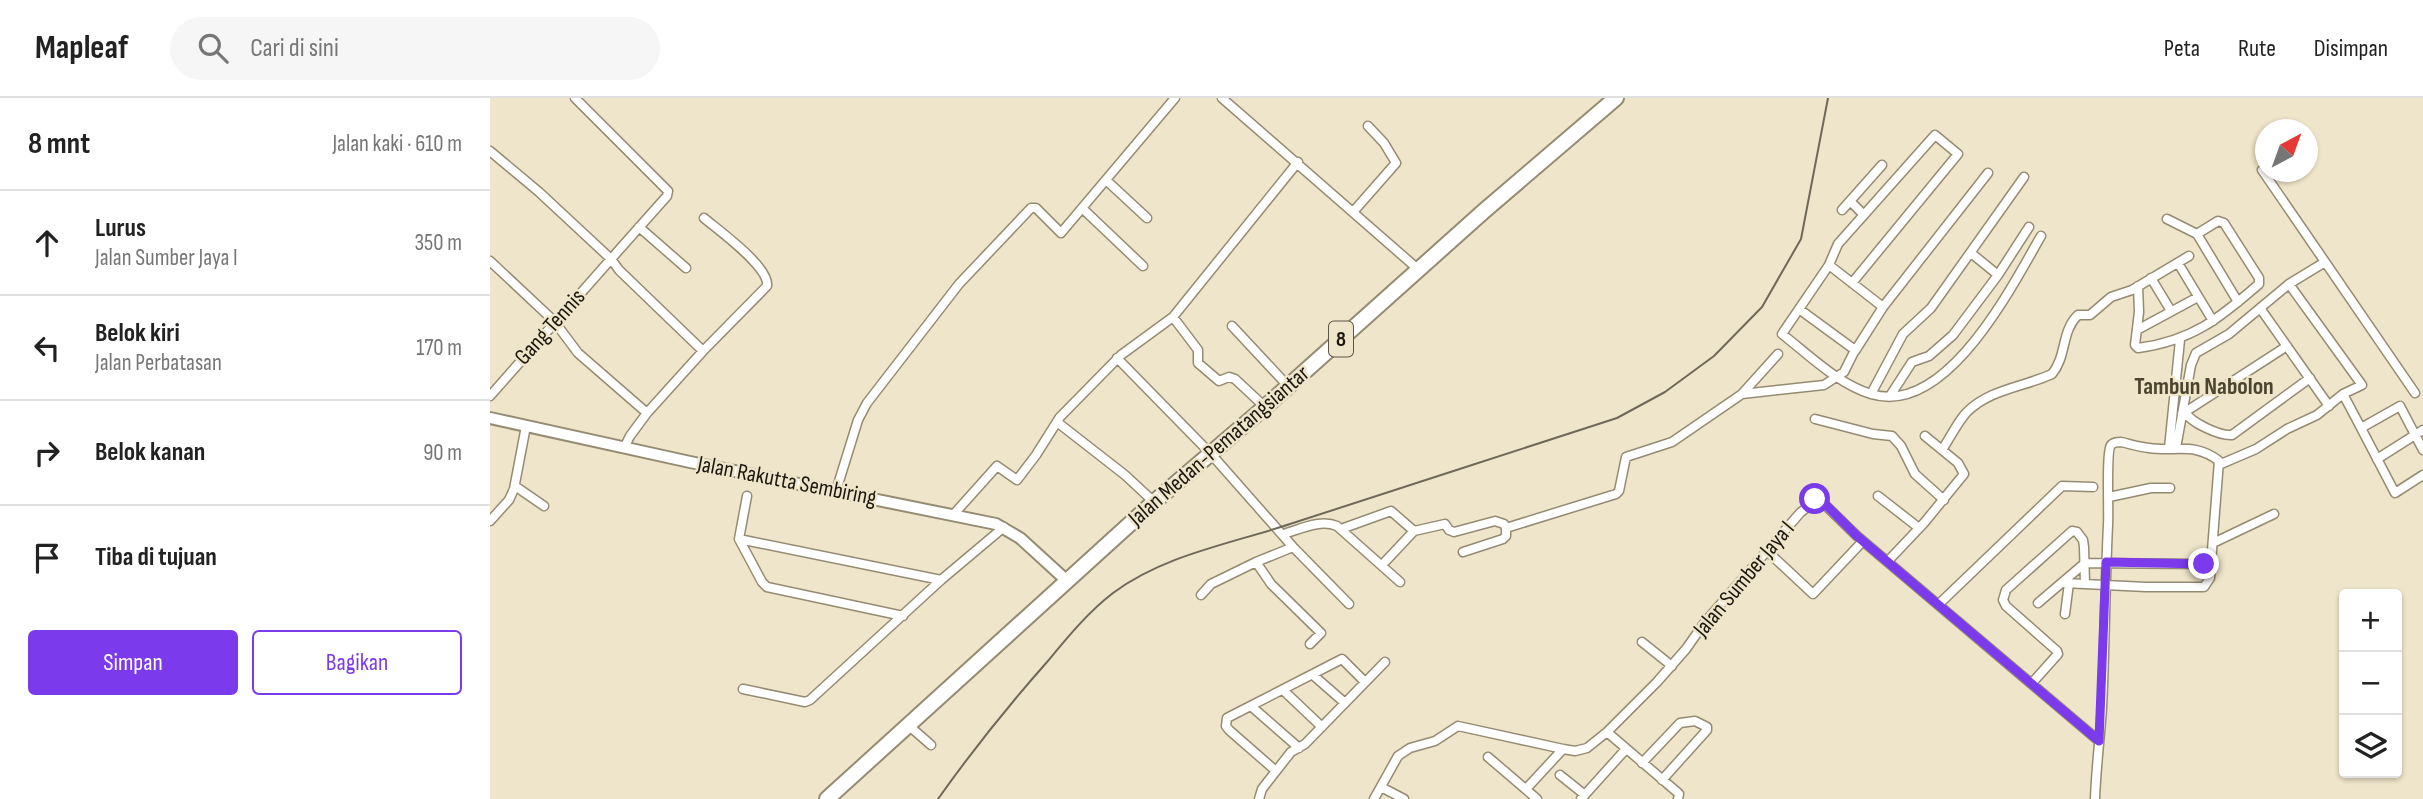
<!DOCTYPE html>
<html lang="id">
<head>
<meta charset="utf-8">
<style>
  :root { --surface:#fff; --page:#f6f6f6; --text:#222; --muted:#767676; --line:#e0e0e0; --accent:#7c3aed }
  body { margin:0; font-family:"Sofia Sans Condensed",sans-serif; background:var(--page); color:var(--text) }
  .controls { position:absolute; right:21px; bottom:21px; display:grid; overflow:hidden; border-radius:7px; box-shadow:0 2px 5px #0004 }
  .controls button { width:63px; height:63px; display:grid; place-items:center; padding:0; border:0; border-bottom:2px solid var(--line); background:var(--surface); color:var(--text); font:35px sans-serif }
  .compass { position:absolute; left:1765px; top:21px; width:63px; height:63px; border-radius:50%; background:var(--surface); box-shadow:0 2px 5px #0004; rotate:41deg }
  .stop { position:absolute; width:21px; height:21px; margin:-16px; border:5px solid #7c3aed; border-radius:50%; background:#fff }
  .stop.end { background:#7c3aed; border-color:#fff; box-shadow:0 2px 7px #0008 }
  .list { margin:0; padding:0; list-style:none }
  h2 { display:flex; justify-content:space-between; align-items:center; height:91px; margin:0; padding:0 28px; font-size:30px }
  h2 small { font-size:23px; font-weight:400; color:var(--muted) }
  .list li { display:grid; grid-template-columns:46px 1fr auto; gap:21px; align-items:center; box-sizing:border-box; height:105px; padding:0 28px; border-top:2px solid var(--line) }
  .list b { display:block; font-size:26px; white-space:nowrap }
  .list p { margin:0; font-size:23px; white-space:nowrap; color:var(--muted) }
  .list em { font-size:23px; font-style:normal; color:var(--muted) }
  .actions { display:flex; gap:14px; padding:21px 28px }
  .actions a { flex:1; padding:16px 0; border:2px solid var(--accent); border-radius:7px; text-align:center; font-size:24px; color:var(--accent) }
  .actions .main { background:var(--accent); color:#fff }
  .icon { flex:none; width:38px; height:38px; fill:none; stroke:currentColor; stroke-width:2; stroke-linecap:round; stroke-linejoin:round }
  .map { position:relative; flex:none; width:1933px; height:701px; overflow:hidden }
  header { display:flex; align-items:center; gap:42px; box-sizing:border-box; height:98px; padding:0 35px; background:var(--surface); border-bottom:2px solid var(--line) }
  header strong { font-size:33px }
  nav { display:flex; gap:38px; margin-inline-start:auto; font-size:24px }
  .search { width:490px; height:63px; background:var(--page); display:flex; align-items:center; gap:18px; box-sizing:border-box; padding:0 24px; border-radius:38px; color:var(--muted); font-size:26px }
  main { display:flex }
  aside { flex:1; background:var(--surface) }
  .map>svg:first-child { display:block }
</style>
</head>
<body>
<header>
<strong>Mapleaf</strong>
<div class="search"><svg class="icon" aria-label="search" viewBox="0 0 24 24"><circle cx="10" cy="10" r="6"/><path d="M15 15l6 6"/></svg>Cari di sini</div>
<nav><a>Peta</a><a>Rute</a><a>Disimpan</a></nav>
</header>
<main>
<aside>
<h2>8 mnt<small>Jalan kaki · 610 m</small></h2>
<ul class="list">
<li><svg class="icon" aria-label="ahead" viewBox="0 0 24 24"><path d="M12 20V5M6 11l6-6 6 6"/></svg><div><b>Lurus</b><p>Jalan Sumber Jaya I</p></div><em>350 m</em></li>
<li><svg class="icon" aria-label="left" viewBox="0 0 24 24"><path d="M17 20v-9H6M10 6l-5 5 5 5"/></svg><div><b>Belok kiri</b><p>Jalan Perbatasan</p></div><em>170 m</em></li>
<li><svg class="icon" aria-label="right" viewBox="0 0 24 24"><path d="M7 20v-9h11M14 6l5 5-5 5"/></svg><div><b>Belok kanan</b></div><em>90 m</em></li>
<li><svg class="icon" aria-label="arrive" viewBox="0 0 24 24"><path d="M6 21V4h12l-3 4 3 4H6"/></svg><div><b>Tiba di tujuan</b></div></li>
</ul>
<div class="actions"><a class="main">Simpan</a><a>Bagikan</a></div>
</aside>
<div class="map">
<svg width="1933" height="701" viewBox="0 0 1933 701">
  <rect width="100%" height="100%" fill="#efe5ca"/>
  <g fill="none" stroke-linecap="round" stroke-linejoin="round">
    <defs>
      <path id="minor" d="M85 0 178 93 177 98 121 161 129 172 213 253
        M732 0 929 172
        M0 53 49 94 121 161 0 298
        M1772 72 1925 295
        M616 82 657 120
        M592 110 653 168
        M1352 112 1360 103
        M863 114 906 65 894 45 878 28
        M1374 117 1360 103 1392 67
        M1677 121 1707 136 1748 204
        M149 129 196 170
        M1481 155 1508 177
        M0 163 64 223 88 255 157 315
        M1688 165 1723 223
        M1339 167 1393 209
        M1661 180 1681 213
        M1362 185 1468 56 1445 37 1348 146 1339 167 1292 236C1319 257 1348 286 1381 296 1456 319 1521 190 1551 138
        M1648 188 1649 214 1645 247 1648 250C1702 243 1730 220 1769 186V180L1734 125 1728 123 1707 136
        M1770 210 1839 308
        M683 219 708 252V265L729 283 739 279 745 281 775 309
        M742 228 798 288
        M1647 232 1708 199
        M1365 253 1393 209 1498 75
        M627 260 721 356 803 449 859 506
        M1252 296 1288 256
        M1381 296 1413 236 1441 210 1534 79
        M1853 296 1871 330 1910 308 1933 352
        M1400 298 1422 264 1439 258 1463 237 1508 177 1539 129
        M1695 314C1701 325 1730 338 1742 337L1820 280
        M1692 316 1797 248
        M1325 321 1383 336 1402 338 1411 348 1425 376 1454 402
        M567 324 635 377 664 404
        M1871 330 1905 395 1933 377
        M134 350 140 338 157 315 213 253 277 188C280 169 228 132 214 120
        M1679 350 1690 242
        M1686 350 1701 267 1706 255 1739 236 1799 186 1835 164
        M1452 352C1460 340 1467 325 1476 315 1499 291 1534 289 1562 276 1577 258 1571 233 1588 217H1600L1621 199 1642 192 1699 158
        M1887 361 1933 332
        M1731 366 1766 351 1797 331 1827 317 1853 296 1872 287 1799 186
        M25 388 54 408
        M346 393 368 322 377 305 469 186 541 110H546L571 135 685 0
        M1388 398 1429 430
        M1619 399 1661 390H1680
        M464 416 507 368 527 382 546 357 570 319 631 257 683 219 808 64
        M0 423 19 402 24 391 36 328
        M851 431 901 413 924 433 892 467
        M924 433 955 426 959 432 964 434 1005 423 1014 426 1016 430 1126 396 1129 393 1136 359 1182 344 1252 296 1334 287 1354 274 1365 252 1309 211
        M793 436C811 431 830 421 847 428L910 484
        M249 441 257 398
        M1723 445 1784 416
        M803 449 766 464 781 486 831 535 820 546
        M1277 453 1323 496 1373 443
        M973 454 1013 441 1016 438V430
        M1398 463 1434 425 1474 376 1468 365 1435 338
        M1574 485 1656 489H1714L1720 480 1721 465
        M711 497 721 486 766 464
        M1548 505 1595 465 1714 466 1721 465 1729 363C1705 344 1686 354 1659 350 1649 349 1640 346 1631 344 1627 344 1624 344 1621 347 1616 353 1619 415 1618 427 1615 488 1615 549 1612 610 1610 640 1606 671 1605 701
        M1449 506 1572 388 1603 389
        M1575 516 1579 485
        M413 518 277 489 272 484 249 441 451 482
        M1152 544 1182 568
        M823 577 855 605
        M1542 585 1568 556 1567 553 1516 508 1513 502 1516 492 1582 433 1587 434 1593 442 1594 449 1595 486
        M253 591 315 604 320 602 451 482 514 429
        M794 593 832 629
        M761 608 809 650
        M417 626 441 647
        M1117 634 1187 694 1189 696 1188 701
        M998 659 1047 701
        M1152 665 1190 625 1205 623 1217 629V632L1172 682
        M786 673 739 632 736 628 737 620 852 561 875 584
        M1070 677 1095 697
        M891 689 914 701
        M1036 691 1073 651
        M769 701 772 691 801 654 815 646 895 564
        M884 701 908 658 920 650 945 643 968 628 1073 651 1085 653 1097 650 1117 634 1167 584 1196 551 1215 524 1310 415 1328 400 1367 438 1609 643
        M1091 701 1136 651"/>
      <path id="secondary" d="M0 320 200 364 506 426 530 440 576 482"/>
      <path id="trunk" d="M337 701 664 404 775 309 994 113 1126 0"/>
    </defs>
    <use href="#minor" stroke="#948b72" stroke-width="11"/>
    <use href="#secondary" stroke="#948b72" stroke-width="14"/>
    <use href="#trunk" stroke="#948b72" stroke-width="18"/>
    <use href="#minor" stroke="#fff" stroke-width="8"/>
    <use href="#secondary" stroke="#fff" stroke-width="10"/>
    <use href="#trunk" stroke="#fff" stroke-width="14"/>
    <path stroke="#6f6959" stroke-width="2" d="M448 701C482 653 518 608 557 564 577 540 597 515 623 495 674 457 740 446 800 426 909 391 1018 355 1127 320L1175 294 1224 258 1272 209 1311 141 1338 0"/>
  </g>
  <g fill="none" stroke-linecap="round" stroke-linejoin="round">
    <path stroke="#7c3aed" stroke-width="9" d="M1325 401 1331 402 1367 438 1609 643 1616 464 1714 466"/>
  </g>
  <g text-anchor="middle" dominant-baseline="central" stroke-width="5" stroke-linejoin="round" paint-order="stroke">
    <rect fill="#efe5ca" stroke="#5b5546" stroke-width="2" x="839" y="223.5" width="24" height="35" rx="5"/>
    <g font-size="21" font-weight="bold" fill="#1b170e">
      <text x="851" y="241">8</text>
    </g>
    <g font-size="23" fill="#1b170e" stroke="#efe5ca">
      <text transform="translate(60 229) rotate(-48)">Gang Tennis</text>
      <text transform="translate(729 348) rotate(-41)">Jalan Medan-Pematangsiantar</text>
      <text transform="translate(297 383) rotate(11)">Jalan Rakutta Sembiring</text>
      <text transform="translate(1254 481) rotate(-50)">Jalan Sumber Jaya I</text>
    </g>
    <g font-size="24" font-weight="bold" fill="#4c442e" stroke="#efe5ca">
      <text x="1714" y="288">Tambun Nabolon</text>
    </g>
  </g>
</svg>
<div class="controls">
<button>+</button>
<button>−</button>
<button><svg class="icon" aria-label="layers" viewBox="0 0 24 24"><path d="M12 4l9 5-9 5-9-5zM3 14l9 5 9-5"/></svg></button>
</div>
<svg class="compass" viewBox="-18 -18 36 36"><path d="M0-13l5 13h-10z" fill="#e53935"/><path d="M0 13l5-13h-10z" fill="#767676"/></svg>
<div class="stop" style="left:1325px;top:401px"></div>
<div class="stop end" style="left:1714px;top:466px"></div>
</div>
</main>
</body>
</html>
